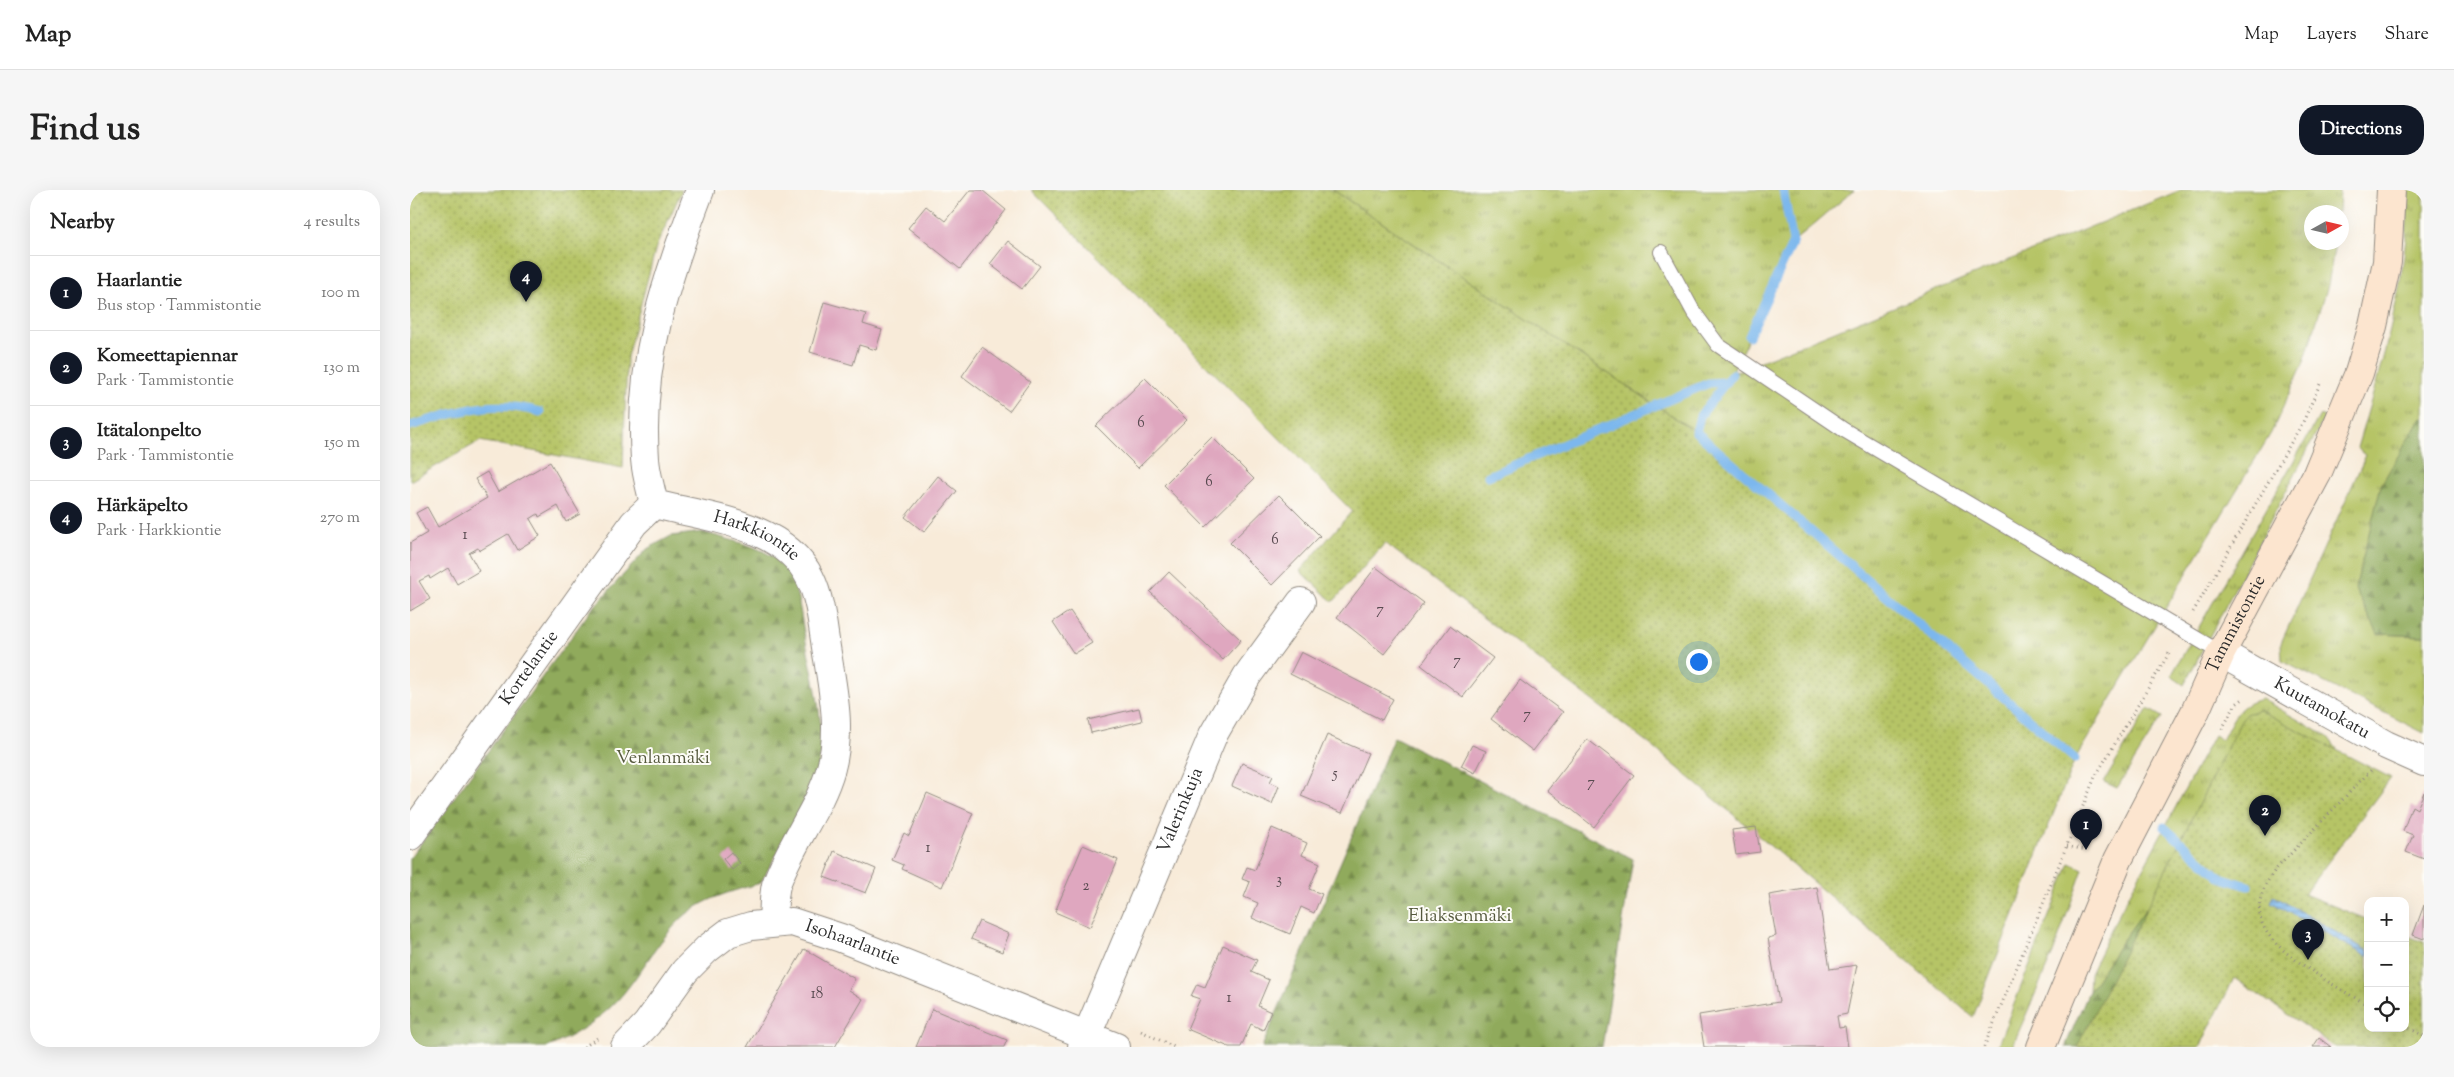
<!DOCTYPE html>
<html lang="en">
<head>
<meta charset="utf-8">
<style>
  :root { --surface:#fff; --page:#f6f6f6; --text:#222; --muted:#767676; --line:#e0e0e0; --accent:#111827 }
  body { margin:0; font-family:"Sorts Mill Goudy",serif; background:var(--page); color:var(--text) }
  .controls { position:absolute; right:15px; bottom:15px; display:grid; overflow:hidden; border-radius:10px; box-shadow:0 5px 20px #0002 }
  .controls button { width:45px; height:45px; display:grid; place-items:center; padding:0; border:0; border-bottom:1px solid var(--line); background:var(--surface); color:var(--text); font:25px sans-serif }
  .compass { position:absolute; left:1894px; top:15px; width:45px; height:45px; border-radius:50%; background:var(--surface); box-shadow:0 5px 20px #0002; rotate:82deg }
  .you { position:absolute; left:1288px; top:471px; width:18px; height:18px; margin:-12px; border:4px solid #fff; border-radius:50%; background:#1a73e8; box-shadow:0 0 0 8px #1a73e833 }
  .badge { display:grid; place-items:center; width:32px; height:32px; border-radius:50%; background:var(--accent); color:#fff; font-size:16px; font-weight:700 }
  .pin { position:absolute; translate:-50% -41px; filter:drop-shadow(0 1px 2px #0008) }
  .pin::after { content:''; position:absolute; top:26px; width:18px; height:15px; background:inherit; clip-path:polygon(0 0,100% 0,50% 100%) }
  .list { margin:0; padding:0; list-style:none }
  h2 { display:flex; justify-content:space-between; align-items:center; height:65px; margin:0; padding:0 20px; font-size:21px }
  h2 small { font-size:16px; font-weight:400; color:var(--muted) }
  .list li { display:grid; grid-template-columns:32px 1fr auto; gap:15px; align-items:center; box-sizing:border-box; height:75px; padding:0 20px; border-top:1px solid var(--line) }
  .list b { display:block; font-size:19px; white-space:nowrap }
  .list p { margin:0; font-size:16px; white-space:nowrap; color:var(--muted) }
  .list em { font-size:16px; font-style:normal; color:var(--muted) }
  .icon { flex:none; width:28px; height:28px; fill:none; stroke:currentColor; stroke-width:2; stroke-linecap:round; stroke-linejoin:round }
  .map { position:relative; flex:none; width:2014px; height:857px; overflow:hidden; border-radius:20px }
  header { display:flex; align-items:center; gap:30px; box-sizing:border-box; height:70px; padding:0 25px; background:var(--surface); border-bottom:1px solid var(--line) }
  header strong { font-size:24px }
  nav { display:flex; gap:28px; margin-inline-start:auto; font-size:18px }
  .intro { display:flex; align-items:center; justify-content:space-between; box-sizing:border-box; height:120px; padding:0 30px }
  h1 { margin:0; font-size:35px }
  .button { padding:12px 22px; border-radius:20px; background:var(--accent); color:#fff; font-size:18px; font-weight:700 }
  main { display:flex; gap:30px; padding:0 30px }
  aside { flex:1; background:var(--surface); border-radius:20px; box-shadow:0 5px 20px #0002 }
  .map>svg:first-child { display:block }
</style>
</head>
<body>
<header>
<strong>Map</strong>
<nav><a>Map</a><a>Layers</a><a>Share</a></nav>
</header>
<div class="intro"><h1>Find us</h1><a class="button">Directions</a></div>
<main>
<aside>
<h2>Nearby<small>4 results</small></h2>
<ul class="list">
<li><span class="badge">1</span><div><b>Haarlantie</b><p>Bus stop · Tammistontie</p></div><em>100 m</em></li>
<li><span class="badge">2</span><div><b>Komeettapiennar</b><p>Park · Tammistontie</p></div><em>130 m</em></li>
<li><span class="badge">3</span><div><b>Itätalonpelto</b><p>Park · Tammistontie</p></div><em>150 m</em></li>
<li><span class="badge">4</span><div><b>Härkäpelto</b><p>Park · Harkkiontie</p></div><em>270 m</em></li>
</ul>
</aside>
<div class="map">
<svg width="2014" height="857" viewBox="0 0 2014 857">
  <defs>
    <pattern id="grass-tufts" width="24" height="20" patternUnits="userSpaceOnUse" patternTransform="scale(1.25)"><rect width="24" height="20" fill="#b6c466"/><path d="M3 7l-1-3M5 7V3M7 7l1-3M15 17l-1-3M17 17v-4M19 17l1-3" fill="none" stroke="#949f54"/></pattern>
    <pattern id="forest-firs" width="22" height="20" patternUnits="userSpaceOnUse" patternTransform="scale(1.25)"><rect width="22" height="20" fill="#90aa5b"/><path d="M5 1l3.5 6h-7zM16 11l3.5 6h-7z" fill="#768b4b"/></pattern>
    <pattern id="park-dots" width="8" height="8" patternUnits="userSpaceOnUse" patternTransform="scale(1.25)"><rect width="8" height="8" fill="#b6c466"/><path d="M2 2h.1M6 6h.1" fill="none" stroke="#949f54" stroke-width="1.8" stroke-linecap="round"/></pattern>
    <pattern id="water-rules" width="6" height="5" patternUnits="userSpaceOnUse" patternTransform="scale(1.25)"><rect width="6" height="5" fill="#7bb7ed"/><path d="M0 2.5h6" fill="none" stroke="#6595c0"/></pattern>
  </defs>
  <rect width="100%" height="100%" fill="#fdfcf7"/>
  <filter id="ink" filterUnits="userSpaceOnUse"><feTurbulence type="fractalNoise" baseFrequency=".02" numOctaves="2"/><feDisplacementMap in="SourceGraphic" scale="10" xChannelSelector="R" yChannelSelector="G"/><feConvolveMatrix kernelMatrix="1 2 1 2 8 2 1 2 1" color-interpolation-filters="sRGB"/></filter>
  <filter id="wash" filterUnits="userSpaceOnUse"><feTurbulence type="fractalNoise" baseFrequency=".0096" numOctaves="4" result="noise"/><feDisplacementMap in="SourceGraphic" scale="20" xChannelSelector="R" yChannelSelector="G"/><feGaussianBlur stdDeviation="1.12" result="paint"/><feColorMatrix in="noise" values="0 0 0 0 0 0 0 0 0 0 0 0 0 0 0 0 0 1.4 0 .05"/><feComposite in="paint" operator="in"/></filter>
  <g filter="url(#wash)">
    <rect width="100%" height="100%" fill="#f8ebd9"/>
    <path fill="url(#grass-tufts)" stroke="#707848" d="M923 0H1444L1383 52 1322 183 1771 0H1930L1929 22H1902V52L1925 53 1918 95 1894 172 1861 243 1665 569 1286 242Z
      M1998 0H2014V227L2008 232 1968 444 2014 446V543L1872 471 1871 453 1956 265 1947 258C1972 174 1999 88 1998 0Z
      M1910 225 1915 227 1774 495 1761 486Z
      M1852 509 1918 547 1927 559 1735 720 1710 754 1679 803 1680 784 1704 733 1804 545 1812 550C1824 528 1826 515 1852 509Z
      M1738 519 1752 527 1707 598 1694 592Z
      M1660 673 1673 679 1643 763 1602 857H1587Z"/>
    <path fill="url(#forest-firs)" stroke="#5e6a43" d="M2014 227V446L1968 444 1945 399 1971 295 2008 232Z
      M293 342C317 350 351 355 370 372 374 377 380 386 382 391 390 408 391 429 395 447 402 482 417 539 409 574 401 611 369 658 351 693 323 701 293 708 271 729 248 751 233 780 213 804 194 827 165 846 138 857H0V668L181 420 237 359 261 346Z
      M984 547 1223 669 1192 857H852Z
      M1735 720 1824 788 1701 857H1655L1678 803 1710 754Z"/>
    <path fill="url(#park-dots)" stroke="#707848" d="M0 0H272L246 57 217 167 213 278 70 251 0 291Z
      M621 0H923L1286 242 1665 569 1563 827 1242 556 975 353 923 412 890 381 942 321Z
      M1849 520 1981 588 1894 704 1958 730V838H1995V745L2014 752V857H1925L1824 788 1790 857H1667L1831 530 1836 524Z"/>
    <path fill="url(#water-rules)" stroke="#53718c" d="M1864 706 1958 761V767L1861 712Z"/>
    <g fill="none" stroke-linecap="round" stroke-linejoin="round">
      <path stroke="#7bb7ed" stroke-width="9" d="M1339 146 1383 52 1373 0
        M1322 184 1290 226 1286 242 1665 569
        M0 236C47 222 80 208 130 222
        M1078 286 1299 193 1316 192
        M1754 637 1810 687 1838 696"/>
    </g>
    <g id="blocks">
      <path fill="#dfa7bf" d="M560 0H572L596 20 550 79 498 38 516 16 535 31Z
        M598 51 630 76 612 99 580 74Z
        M414 112 456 124 453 134 472 140 466 160 449 155 443 175 400 162Z
        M572 157 620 192 599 221 552 186Z
        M735 188 777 230 728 278 686 236Z
        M802 247 844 289 795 337 754 295Z
        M140 272 170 324 156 332 148 316 129 327 128 324 120 329 130 346 107 360 98 344 69 361 68 358 59 363 69 381 47 394 38 378 20 389 19 386 9 391 20 409 0 421V353L17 343 6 323 17 317 28 337 77 308 65 289 77 282 88 302Z
        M528 286 547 301 514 342 495 327Z
        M869 305 910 346 862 395 820 353Z
        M966 377 1014 413 974 464 927 427Z
        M759 382 831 450 813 470 740 402Z
        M660 421 682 453 664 464 643 432Z
        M1040 436 1083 468 1053 507 1011 475Z
        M891 462 983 509 972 530 880 484Z
        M1110 490 1153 522 1123 561 1081 529Z
        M729 518 732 531 681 543 678 530Z
        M917 545 958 563 932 623 891 606Z
        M1177 549 1224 585 1184 637 1137 600Z
        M1062 555 1076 561 1065 583 1051 576Z
        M832 573 863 586 860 592 869 596 862 614 822 596Z
        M2014 602V669L1996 662 2003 645 1993 641 2002 616 2007 619Z
        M517 603 563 623 532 697 492 679 494 675 482 670 494 643 499 646Z
        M1346 637 1350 662 1326 665 1322 640Z
        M862 638 897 653 892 665 910 673 899 699 912 704 904 723 891 717 880 744 842 728 848 713 834 707 840 692 832 689 837 677 845 680Z
        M673 655 708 670 680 737 645 722Z
        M424 661 466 679 456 703 414 687Z
        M321 662 330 673 322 680 313 669Z
        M1407 697 1420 779 1447 775 1437 824 1427 826 1429 838 1435 837 1438 857H1294L1289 825 1369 812 1358 748 1366 746 1359 705Z
        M2014 715V749L2003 745Z
        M569 731 599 744 592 762 561 749Z
        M813 755 847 770 841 782 859 790 848 816 861 822 853 840 841 834 831 857H819L777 839 790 809 781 806 787 794 795 797Z
        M394 759 445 789 439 800 453 809 425 857H337Z
        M522 819 597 850 594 857H506Z
        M1909 848 1921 857H1903Z"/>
    </g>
  </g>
  <g filter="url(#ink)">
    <use href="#blocks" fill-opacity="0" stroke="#928b82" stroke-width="1"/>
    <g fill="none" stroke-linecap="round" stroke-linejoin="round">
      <defs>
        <path id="lane" d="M1251 62 1283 121 1308 155 1434 240 1811 463"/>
        <g id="street">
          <path id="s1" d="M290 0C256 90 228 171 235 269 236 284 241 300 244 314 296 327 374 334 400 388 412 412 413 443 418 469 424 507 431 541 421 578 409 620 380 654 366 695 363 707 364 721 363 733"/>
          <path id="s2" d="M1811 463 1976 555 2014 572"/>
          <path id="s3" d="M0 646 224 333 244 314"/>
          <path id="s4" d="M215 857 237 834 275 781 297 759 318 743 341 736 382 732 431 748 706 857"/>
          <path id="s5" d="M672 857 803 545 837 486 891 412"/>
        </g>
        <g id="secondary">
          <path id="s6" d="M1631 857 1708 670 1785 522 1811 463 1907 284 1949 183 1963 136 1977 72 1981 0"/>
        </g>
      </defs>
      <use href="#lane" stroke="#928b82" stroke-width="16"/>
      <use href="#street" stroke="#928b82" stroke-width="30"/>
      <use href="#secondary" stroke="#928b82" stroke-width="30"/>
      <path stroke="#928b82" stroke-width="3" stroke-dasharray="1 4" stroke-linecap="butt" d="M1783 422 1893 232 1910 194
        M1812 539 1826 514 1833 509
        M1657 656 1676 660
        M1958 815C1938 804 1918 792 1899 779 1858 752 1830 726 1866 679L1962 579
        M1995 836 2014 846
        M731 841 764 857
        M174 857 187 848
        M1574 857 1685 587 1761 460"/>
      <use href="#lane" stroke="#fff" stroke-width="14"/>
      <use href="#street" stroke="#fff" stroke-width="28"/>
      <use href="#secondary" stroke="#fce5cf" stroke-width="28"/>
    </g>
  </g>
  <g text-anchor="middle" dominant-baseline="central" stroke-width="4" stroke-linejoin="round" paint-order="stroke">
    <g font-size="15" fill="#584a50">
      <text x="731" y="233">6</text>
      <text x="799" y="292">6</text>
      <text x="55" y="345">1</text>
      <text x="865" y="350">6</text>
      <text x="970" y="420">7</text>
      <text x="1047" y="471">7</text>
      <text x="1117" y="525">7</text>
      <text x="925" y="584">5</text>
      <text x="1181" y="593">7</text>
      <text x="518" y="658">1</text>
      <text x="869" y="690">3</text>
      <text x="676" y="696">2</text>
      <text x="407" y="804">18</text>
      <text x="819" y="808">1</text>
    </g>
    <g font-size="18" fill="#2b2b2b" stroke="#fdfcf7">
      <text stroke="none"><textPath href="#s1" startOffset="431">Harkkiontie</textPath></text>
      <text stroke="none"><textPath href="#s6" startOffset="466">Tammistontie</textPath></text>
      <text stroke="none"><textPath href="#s3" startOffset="206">Kortelantie</textPath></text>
      <text stroke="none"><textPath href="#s2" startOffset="115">Kuutamokatu</textPath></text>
      <text stroke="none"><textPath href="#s5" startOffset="256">Valerinkuja</textPath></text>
      <text stroke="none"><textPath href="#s4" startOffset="284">Isohaarlantie</textPath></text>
    </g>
    <g font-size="18" fill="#55593d" stroke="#fdfcf7">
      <text x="253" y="569">Venlanmäki</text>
      <text x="1050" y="727">Eliaksenmäki</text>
    </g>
  </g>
</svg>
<div class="controls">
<button>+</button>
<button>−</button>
<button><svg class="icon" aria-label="locate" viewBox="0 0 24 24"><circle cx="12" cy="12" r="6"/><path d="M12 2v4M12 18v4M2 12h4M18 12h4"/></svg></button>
</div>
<svg class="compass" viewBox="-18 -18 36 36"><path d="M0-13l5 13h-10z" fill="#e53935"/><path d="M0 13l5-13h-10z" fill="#767676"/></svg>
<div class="you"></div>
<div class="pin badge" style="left:1676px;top:660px">1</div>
<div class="pin badge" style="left:1855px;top:646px">2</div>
<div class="pin badge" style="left:1898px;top:770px">3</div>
<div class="pin badge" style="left:116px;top:112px">4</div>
</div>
</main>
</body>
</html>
